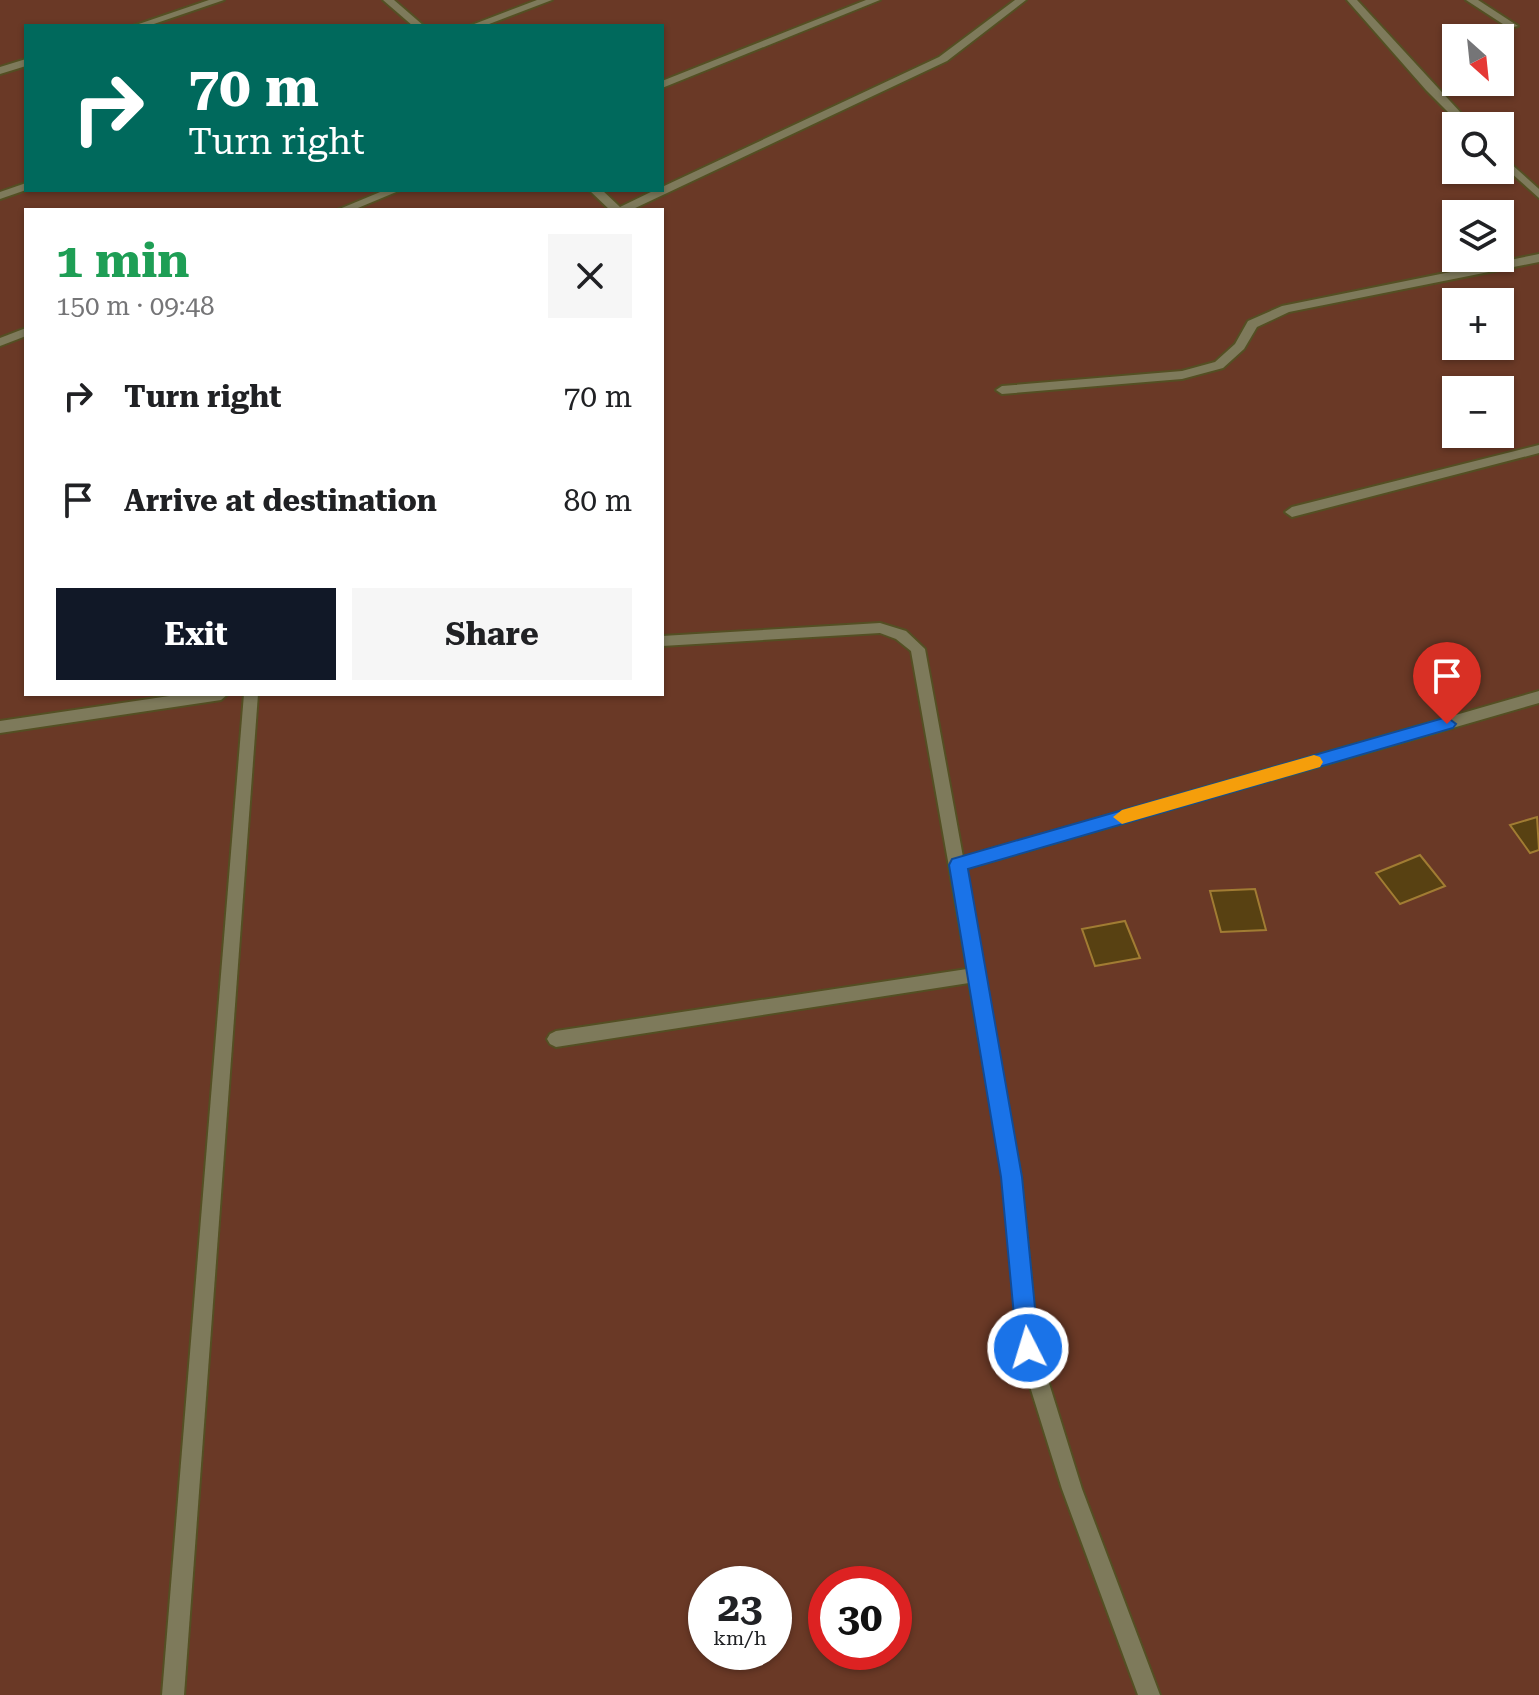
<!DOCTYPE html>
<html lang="en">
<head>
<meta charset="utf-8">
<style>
	:root { --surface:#fff; --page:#f6f6f6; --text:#202124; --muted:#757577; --accent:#111827 }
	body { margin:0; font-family:"Roboto Serif",serif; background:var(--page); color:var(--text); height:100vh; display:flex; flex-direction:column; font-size:30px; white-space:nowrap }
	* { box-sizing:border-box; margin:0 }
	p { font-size:26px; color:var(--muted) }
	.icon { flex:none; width:44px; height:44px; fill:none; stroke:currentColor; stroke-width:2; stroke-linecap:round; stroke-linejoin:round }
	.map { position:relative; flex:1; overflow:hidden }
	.side { position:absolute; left:24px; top:208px; width:640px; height:488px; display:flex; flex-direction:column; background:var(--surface); border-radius:0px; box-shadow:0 2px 6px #0004 }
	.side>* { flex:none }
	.hud { position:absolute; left:24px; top:24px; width:640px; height:168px; border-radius:0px; box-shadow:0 2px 6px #0004; background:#00695c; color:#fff; overflow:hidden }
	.needle { width:52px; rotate:153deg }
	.controls { position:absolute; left:1442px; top:24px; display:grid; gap:16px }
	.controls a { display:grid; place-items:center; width:72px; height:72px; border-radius:0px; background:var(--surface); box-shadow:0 2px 6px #0004; font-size:40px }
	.speed { position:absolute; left:688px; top:1566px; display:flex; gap:16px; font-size:40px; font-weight:700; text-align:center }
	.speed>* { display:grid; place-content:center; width:104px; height:104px; border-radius:50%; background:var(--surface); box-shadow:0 2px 6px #0004; line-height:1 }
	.speed small { font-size:20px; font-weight:400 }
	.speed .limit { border:12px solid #d22; background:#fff; color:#111 }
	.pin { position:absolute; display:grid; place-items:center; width:68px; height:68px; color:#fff; margin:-82px -34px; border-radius:50% 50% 50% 0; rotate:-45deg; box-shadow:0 0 8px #0007 }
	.pin .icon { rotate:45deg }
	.me { position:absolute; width:88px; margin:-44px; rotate:355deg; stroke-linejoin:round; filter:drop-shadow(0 0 6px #0008) }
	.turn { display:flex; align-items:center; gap:28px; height:168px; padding:0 32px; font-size:36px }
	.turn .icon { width:104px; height:104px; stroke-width:2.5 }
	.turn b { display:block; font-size:56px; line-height:68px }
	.round { display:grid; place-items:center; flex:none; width:84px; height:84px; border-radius:0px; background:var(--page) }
	.headline { display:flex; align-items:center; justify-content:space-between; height:136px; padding:0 32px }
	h1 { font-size:48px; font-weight:700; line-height:60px; color:#1e9e55 }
	.button { display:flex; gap:16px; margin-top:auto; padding:16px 32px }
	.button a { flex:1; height:92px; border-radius:0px; background:var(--accent); color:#fff; font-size:32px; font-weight:700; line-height:92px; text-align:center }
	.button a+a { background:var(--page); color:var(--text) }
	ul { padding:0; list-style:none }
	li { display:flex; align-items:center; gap:24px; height:104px; padding:0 32px }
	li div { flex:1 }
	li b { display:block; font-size:30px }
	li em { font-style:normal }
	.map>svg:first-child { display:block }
	.green { fill:#6a3926; fill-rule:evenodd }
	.building { fill:#584112; stroke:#a17c33; stroke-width:2 }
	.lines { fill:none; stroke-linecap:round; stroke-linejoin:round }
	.street-casing { stroke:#544f23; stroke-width:4 }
	.street { fill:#7e7a5b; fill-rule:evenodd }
	.route { fill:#1a73e8; stroke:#114b97; stroke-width:2 }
	.slow { fill:#f59e0b }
</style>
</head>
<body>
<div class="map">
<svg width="1539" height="1695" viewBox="0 0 1539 1695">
	<rect width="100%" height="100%" fill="#373105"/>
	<path class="green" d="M0,0h1539v1695h-1539zM26,26h636v164h-636zM1456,38h44v44h-44zM1456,126h44v44h-44zM26,210h636v484h-636zM1456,214h44v44h-44zM1456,302h44v44h-44zM1456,390h44v44h-44zM706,1584h68v68h-68zM826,1584h68v68h-68z"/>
	<g class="building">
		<path d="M1537,817l2,33 -9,3 -20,-28z"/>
		<path d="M1420,855l25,31 -45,18 -24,-31z"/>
		<path d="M1255,889l11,41 -45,2 -11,-41z"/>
		<path d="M1125,921l15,37 -45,8 -13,-37z"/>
	</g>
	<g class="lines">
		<defs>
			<g id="street">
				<path d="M209,0h15l-76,26h-15z"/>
				<path d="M383,0h11l30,26h-11z"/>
				<path d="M537,0h15l-68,26h-15z"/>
				<path d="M866,0h14l-218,88v-7z"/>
				<path d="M1015,0h11l-79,61 -316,149h-21l-21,-20h13l18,17 35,-17h7v-3l277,-130z"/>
				<path d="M1347,0h10l116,126h-11l-36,-36z"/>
				<path d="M1466,0h12l40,26 -9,2z"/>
				<path d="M26,59v7l-26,8v-7z"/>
				<path d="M1500,154l39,35v9l-39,-35z"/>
				<path d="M26,183v7l-26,9v-7z"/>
				<path d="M385,190h16l-48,20h-16z"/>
				<path d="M1539,254v8l-250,50 -32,15 -13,22 -21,19 -41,11 -180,15 -6,-4 6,-4 180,-15 33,-9 20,-18 13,-23 34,-15z"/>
				<path d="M26,328v8l-26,10v-8z"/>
				<path d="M1539,445v8l-247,64 -7,-5 7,-5z"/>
				<path d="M880,623l26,8 19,18 38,208 576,-166v12l-574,166 56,308 17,171 44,141 78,206h-22l-76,-206 -44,-141 -15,-171 -34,-194 -413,64 -6,-3 -3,-5 3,-5 6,-3 411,-62 -56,-318 -15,-12 -16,-6 -218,13v-10z"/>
				<path d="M183,694h45l-7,6 -221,33v-12z"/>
				<path d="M244,694h14l-74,1001h-22z"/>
			</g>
		</defs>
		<use href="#street" class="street-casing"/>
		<use href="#street" class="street"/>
	</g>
	<path class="route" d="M1447,717l9,7 -3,4 -485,141 54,308 17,171 -3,7 -8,4 -8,-4 -3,-7 -16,-171 -52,-312 3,-6z"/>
	<path class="slow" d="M1314,755l6,2 3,5 -3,5 -198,57 -9,-7 9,-7z"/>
</svg>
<div class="controls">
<a><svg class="needle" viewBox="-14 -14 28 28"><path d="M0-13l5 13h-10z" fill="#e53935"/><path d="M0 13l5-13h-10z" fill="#757577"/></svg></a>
<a><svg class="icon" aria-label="search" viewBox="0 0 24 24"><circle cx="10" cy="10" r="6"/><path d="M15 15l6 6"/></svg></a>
<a><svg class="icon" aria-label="layers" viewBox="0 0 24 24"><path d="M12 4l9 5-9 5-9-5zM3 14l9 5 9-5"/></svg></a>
<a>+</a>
<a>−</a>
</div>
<div class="speed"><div>23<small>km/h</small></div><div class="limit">30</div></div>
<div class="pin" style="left:1447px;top:724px;background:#d93025"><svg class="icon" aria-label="arrive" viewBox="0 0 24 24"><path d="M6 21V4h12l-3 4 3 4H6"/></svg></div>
<svg class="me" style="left:1028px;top:1348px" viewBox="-20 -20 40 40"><circle r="17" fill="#1a73e8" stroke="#fff" stroke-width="3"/><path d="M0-11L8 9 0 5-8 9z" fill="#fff"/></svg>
<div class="hud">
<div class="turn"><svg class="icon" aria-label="right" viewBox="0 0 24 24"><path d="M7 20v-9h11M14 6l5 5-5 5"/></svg><div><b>70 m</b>Turn right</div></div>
</div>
<section class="side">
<div class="headline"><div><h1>1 min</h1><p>150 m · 09:48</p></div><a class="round"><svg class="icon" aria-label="close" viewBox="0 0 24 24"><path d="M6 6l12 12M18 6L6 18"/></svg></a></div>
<ul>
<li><svg class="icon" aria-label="right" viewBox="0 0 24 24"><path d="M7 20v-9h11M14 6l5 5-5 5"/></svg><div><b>Turn right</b></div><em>70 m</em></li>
<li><svg class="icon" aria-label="arrive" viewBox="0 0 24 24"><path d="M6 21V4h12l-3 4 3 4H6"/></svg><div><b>Arrive at destination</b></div><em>80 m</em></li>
</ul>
<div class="button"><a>Exit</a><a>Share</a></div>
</section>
</div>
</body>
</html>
